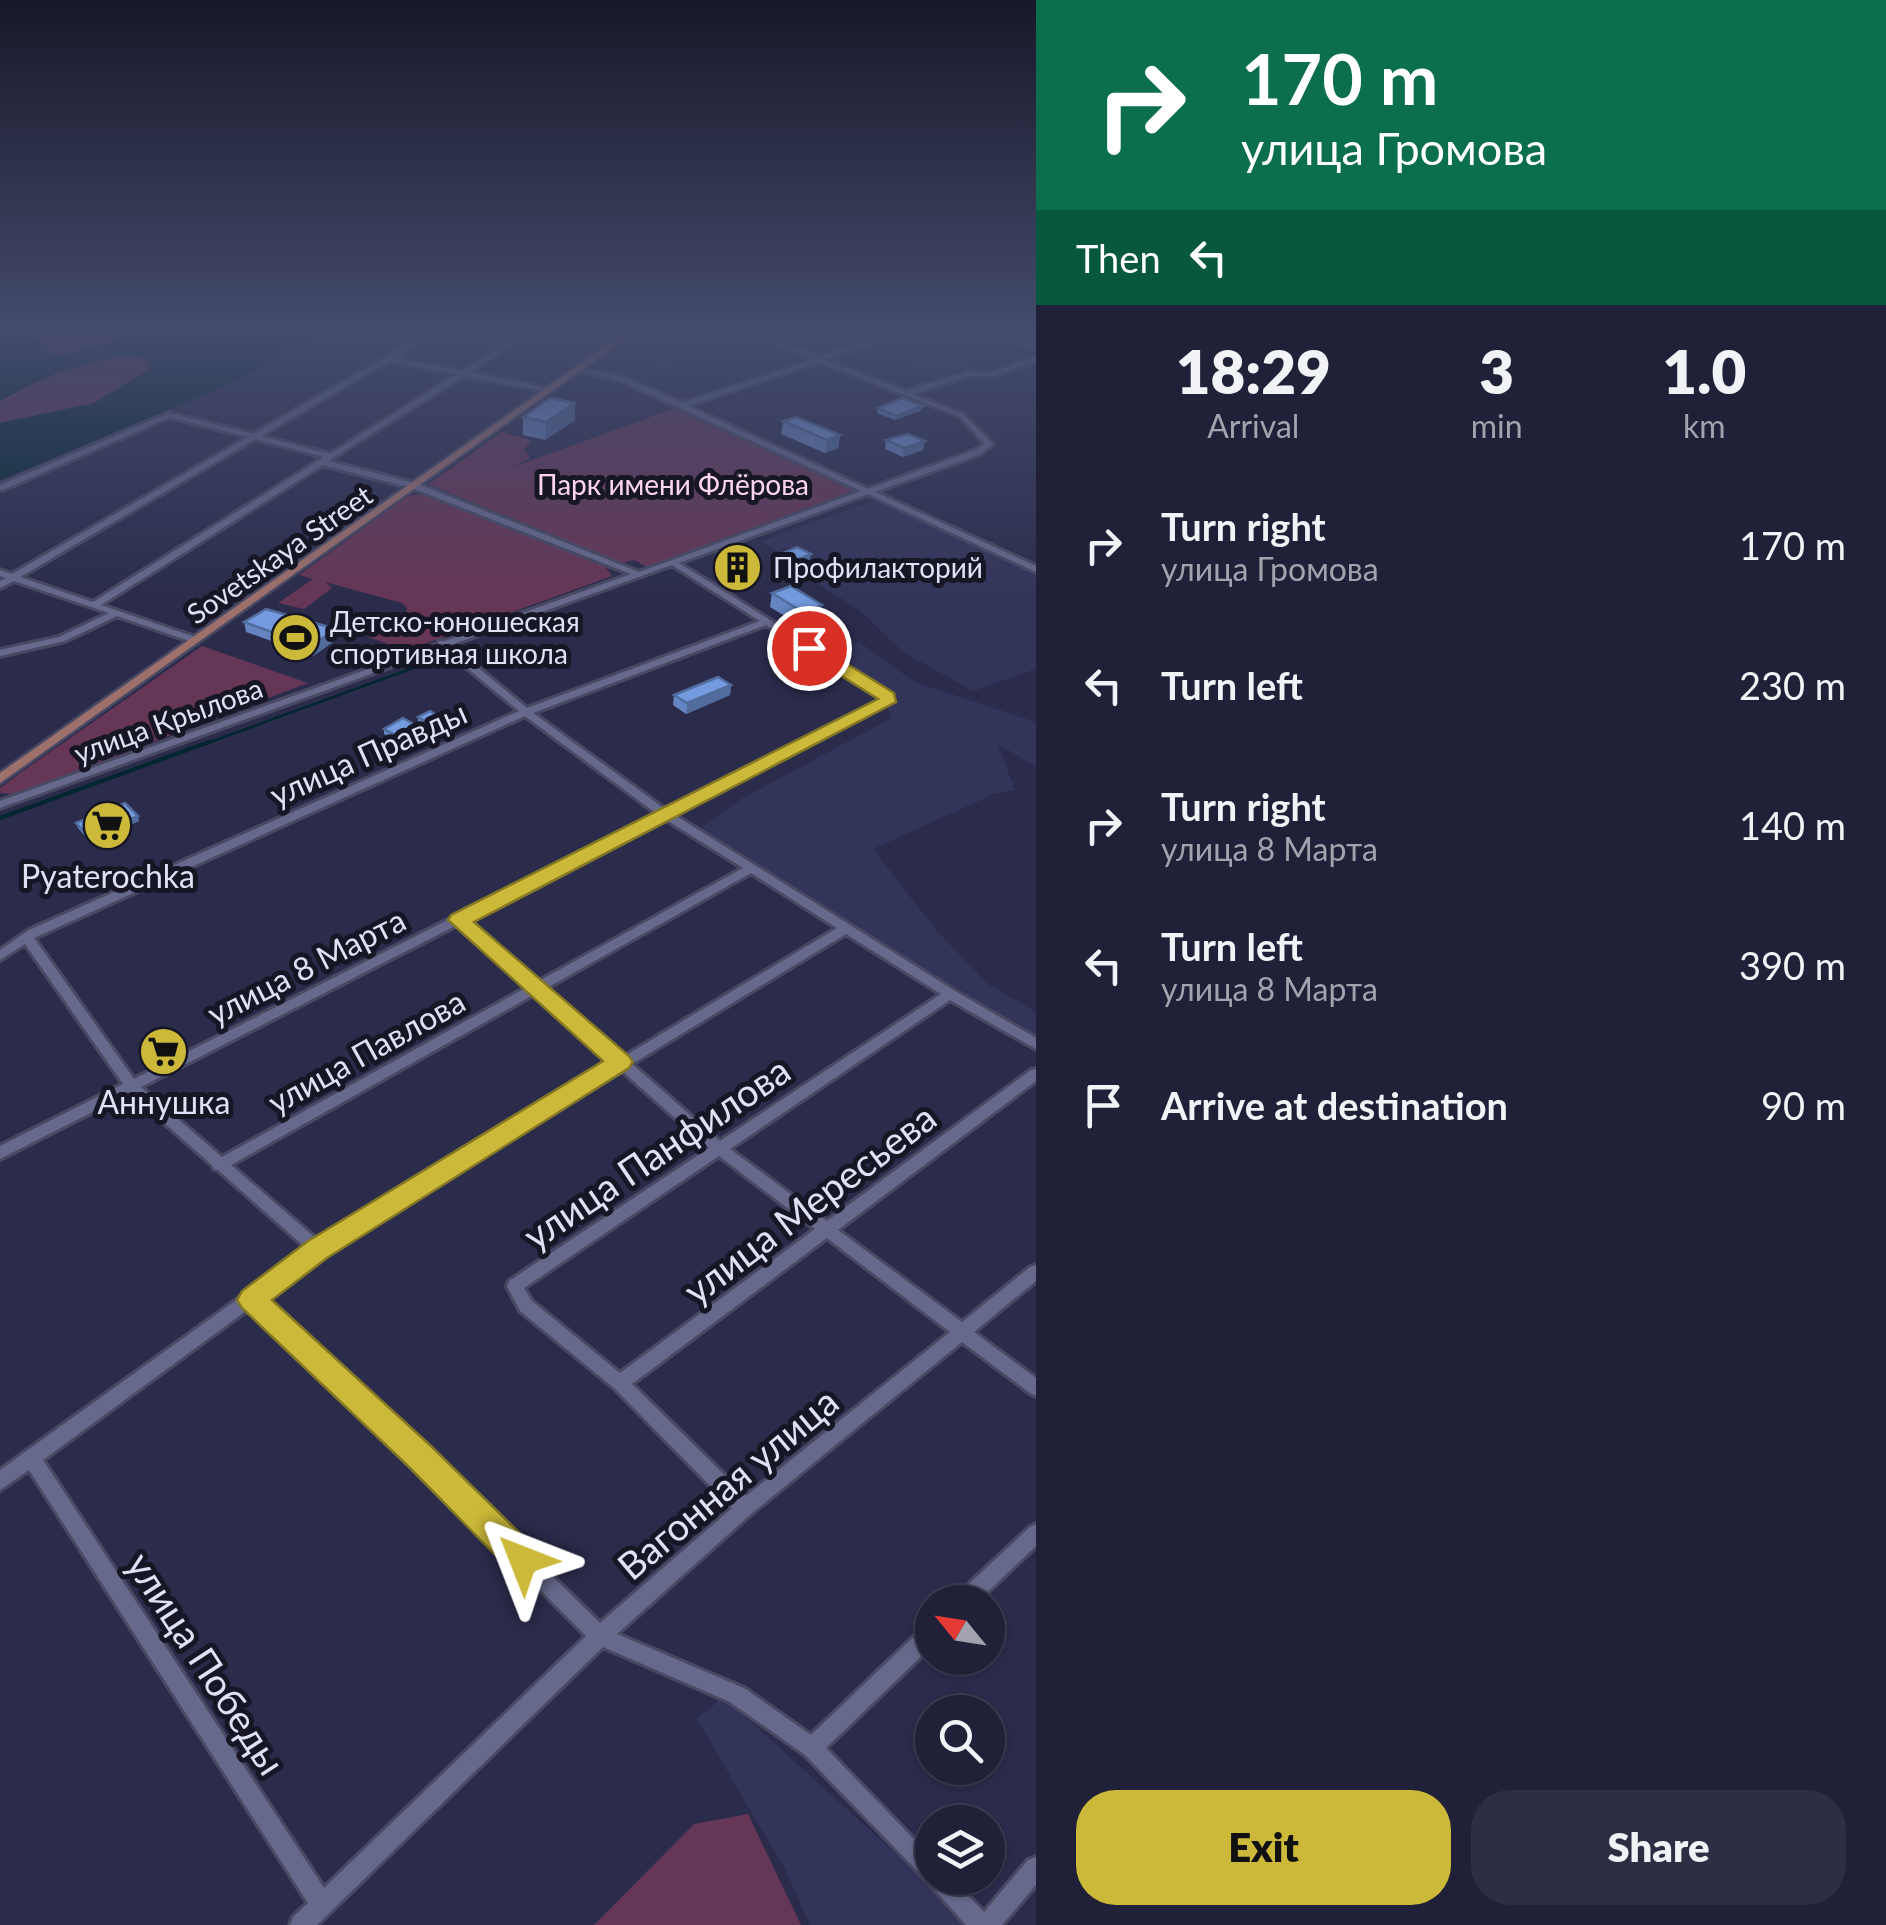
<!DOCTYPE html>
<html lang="en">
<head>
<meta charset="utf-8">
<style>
	:root { --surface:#202139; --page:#2d2e44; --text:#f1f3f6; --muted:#a2a3ae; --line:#3d3e53; --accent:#ccb939 }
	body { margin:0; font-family:Lato,sans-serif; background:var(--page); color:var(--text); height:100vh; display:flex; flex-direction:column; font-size:38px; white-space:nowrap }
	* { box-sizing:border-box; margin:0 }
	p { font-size:32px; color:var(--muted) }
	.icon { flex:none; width:55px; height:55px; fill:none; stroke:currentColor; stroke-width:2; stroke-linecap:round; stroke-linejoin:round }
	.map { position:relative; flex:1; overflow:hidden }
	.sheet { display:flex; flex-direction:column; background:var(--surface); width:850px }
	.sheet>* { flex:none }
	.guide { background:#0b6e4f; color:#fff; overflow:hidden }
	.needle { width:65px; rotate:300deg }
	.controls { position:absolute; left:915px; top:1585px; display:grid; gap:20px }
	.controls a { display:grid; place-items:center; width:90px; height:90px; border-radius:50%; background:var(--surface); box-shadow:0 2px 8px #0004,0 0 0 2px var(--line); font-size:50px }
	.pin { position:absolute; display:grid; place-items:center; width:85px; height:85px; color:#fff; margin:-42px; border:5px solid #fff; border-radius:50%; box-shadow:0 2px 10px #0007 }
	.me { position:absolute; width:110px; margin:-55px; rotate:315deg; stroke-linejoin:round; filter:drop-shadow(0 0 8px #0008) }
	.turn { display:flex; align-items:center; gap:35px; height:210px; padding:0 40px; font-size:45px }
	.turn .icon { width:130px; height:130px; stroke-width:2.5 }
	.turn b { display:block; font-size:70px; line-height:85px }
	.then { display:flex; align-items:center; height:95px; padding:0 40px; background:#0003; gap:20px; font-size:38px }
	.eta { display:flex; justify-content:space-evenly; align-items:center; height:170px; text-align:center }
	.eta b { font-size:60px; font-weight:800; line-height:70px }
	.button { display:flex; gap:20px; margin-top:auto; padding:20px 40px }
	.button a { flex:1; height:115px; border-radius:40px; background:var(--accent); color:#111; font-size:40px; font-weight:800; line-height:115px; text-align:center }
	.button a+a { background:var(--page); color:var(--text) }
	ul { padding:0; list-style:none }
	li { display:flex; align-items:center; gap:30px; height:140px; padding:0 40px }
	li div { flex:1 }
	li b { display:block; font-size:38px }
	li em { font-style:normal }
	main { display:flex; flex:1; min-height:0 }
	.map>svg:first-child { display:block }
	.built { fill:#33345a }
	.green { fill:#663656 }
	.water { fill:#012630 }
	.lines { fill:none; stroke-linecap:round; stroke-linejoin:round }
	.stream-far1 { stroke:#012630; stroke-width:2.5 }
	.stream { stroke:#012630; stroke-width:4 }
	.minor-casing { stroke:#494964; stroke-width:6 }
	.major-casing { stroke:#494964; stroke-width:5 }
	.minor { fill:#66698c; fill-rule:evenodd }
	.major { fill:#9e706c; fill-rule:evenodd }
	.wall { fill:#6485c1 }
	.shaded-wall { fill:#516c9d }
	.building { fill:#749be0; stroke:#516c9d; stroke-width:2.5 }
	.route { fill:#ccb939; stroke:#857825; stroke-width:2.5 }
	.labels { text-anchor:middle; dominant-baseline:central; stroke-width:10; stroke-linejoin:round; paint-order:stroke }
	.far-park-label { font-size:28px; fill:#fed5ee; stroke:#161625 }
	.far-street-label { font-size:28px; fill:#dfe1f5; stroke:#161625 }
	.far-poi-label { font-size:28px; fill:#dfe1f5; stroke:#161625; text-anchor:start }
	.street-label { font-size:32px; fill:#dfe1f5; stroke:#161625 }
	.poi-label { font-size:32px; fill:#dfe1f5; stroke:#161625 }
	.near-street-label { font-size:38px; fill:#dfe1f5; stroke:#161625 }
</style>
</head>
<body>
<main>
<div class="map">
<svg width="1036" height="1925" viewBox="0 0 1036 1925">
	<rect width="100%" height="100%" fill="#2b2c4c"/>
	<g class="built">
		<path d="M678,331l27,1 -27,9 25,16 -40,12 -23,-9 27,-21 8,1 -7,-5z"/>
		<path d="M902,339l31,11 33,-11 15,4 -27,11 22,8 -45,16 -21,-7 -11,4 -9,-3 43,-16 -38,-14z"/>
		<path d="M882,498l154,72v99l-63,22 -70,-39 -45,-43 -44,-27 -17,-17 14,-7 -21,-11 -12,4 -17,-10z"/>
		<path d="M859,642l56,40 121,40v45l-38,-23 17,46 -21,4 -121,55 63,81 52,54 48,28v26l-140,-82 -196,-128 43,-30 149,-80 -8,-18 7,-4 -60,-47z"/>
		<path d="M723,1697l252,228h-165l-24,-54 -89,-152z"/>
	</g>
	<g class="green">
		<path d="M11,331h119l-6,8 -69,18 -15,-17z"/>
		<path d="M127,354l18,4 6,11 -57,34 -94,20v-22l42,-23z"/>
		<path d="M681,406l184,83 -218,78 -13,-7 -12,3 -194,-79 74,-52 29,8 -7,10 6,8 -17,9z"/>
		<path d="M422,494l182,71 8,11 -193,70 -31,-2 -20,-7 37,-21 2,-8 -5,-5 -77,-21 7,6 -28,21 -26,-6 35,-24 -14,-4 109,-79z"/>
		<path d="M202,646l106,37 -293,111 -15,-1v-5l20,-15z"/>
		<path d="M748,1814l53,111h-207l100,-101z"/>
	</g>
	<path class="water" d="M0,331l40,9 15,16 69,-17 6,-8h185l-78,50 -237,99v-57l94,-20 57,-35 -6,-10c-51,-9 -101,21 -145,43z"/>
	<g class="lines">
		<path class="stream-far1" d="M202,745l244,-89"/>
		<path class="stream" d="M0,818l209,-76"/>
		<defs>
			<g id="minor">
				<path d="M431,331h8l-45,27 68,13 64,-40h7l-64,41 84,18 -3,2 -86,-16 -136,85 90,23 221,88 222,-81 -242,-111 -42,-10v-2l46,9 59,26 131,-43 -70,-29h9l68,26 79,-26h9l-83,29 81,31 62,-19 21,1 47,-16v4l-44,15h-24l-56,18 51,20 30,30 -12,10 -106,38 161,74v6l-168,-78 -189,69 214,134 -3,6 -217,111 282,177 81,47v11l-86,-49 -220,149 97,72 204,-151 5,-1v12l-198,149 124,92 68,-55 6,-2v16l-62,51 62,46v18l-6,-3 -68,-51 -211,172 -134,120 127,54 67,47 114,-109 7,-2v22l-106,102 106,110v20h19l33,34 44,-52 8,-3v28l-34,40h-36l-38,-43 -123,-127 -75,-53 -127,-55 -286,278h-27l3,-8 15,-14 -279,-433 -29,20v-20l307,-221 -89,-79 -4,-1 -2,-4 -82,-72 -130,66v-13l123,-62 -98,-140 -25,16v-10l29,-20 490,-219 -76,-63 -443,160v-7l438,-157 1,-3h6l186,-67 -219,-86 -89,-23 -222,140 97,33v4h-6l-75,-26 -52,25 -65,15v-6l59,-13 50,-24 -95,-32 -14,7v-7l6,-3 -6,-2v-6l12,4 236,-137 -78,-20 -167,73h-3v-5l169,-72 84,21zM389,361l68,13 -127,80 -69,-18zM819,362l140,54 26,28 -10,6 -107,39 -180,-83zM255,439l69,18 -231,145 -73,-25zM672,565l88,56 -233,87 -76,-63zM766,625l116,74 -217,110 -132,-96zM525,716l132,98 -523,265 -100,-141zM665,819l78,49 -206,114 -71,-61zM751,873l86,55 -214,129 -78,-68zM457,925l70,62 -305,170 -81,-70zM846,934l95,60 -221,147 -88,-77zM535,994l78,69 -294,178 -88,-76zM622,1071l87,77 -200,133 -2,5 13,25 94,77 118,120 -132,115 -173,-171 -165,-153 61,-45zM719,1156l96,73 -195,144 -88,-72 -8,-13zM827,1238l123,94 -204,164 -114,-112zM250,1308l165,156 171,172 -262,252 -281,-428z"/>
				<path d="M1036,335v4l-10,3 10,3v4l-20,-7z"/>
				<path d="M1036,1524v22l-59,56h-22l2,-7 73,-68z"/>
			</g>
			<path id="major" d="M627,331h9l-636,452v-10z"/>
		</defs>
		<use href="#minor" class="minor-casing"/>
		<use href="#major" class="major-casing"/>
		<use href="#minor" class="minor"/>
		<use href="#major" class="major"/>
	</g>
	<g class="wall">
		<path d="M878,408l44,2 -27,10 -18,-7z"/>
		<path d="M523,417l52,3 -30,20 -22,-5z"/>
		<path d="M783,421l57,14 -2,13 -13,5 -44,-19z"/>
		<path d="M886,440l39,1 -2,9 -20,7 -18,-8z"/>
		<path d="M742,548l9,20 -13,5 -10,-5 1,-15z"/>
		<path d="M785,552l25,7 -12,4 -14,-7z"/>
		<path d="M772,593l50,12 -3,15 -18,6 -31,-19z"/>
		<path d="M244,622l92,7 1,10 -24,17 -67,-24z"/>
		<path d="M731,685l-1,10 -44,19 -13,-9 1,-10z"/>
		<path d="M418,717l22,5 -12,6 -10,-6z"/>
		<path d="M417,726v5l-19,11 -14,-8v-5z"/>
		<path d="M139,821l-49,21 -12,-14 -2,-5z"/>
		<path d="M146,1041l33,9 -23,12 -7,-10z"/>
	</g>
	<g class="shaded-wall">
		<path d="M575,403v17l-30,20 1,-18z"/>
		<path d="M923,406l-1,4 -27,10 1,-4z"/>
		<path d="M840,435l-2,13 -13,5 2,-13z"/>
		<path d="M925,441l-2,9 -20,7 1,-9z"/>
		<path d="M753,554l-2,14 -13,5 2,-14z"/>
		<path d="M811,554l-1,5 -12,4 1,-4z"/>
		<path d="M822,605l-3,15 -18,6 2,-14z"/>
		<path d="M336,629l1,10 -24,17 -2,-10z"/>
		<path d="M731,685l-1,10 -44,19 1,-11z"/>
		<path d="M440,717v5l-12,6v-5z"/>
		<path d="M417,726v5l-19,11 -1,-6z"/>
		<path d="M138,816l1,5 -49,21 -2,-6z"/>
		<path d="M176,1039l3,11 -23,12 -3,-11z"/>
	</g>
	<g class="building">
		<path d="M550,398l25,5 -29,19 -23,-5z"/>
		<path d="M902,398l21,8 -27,10 -18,-8z"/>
		<path d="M796,417l44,18 -13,5 -44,-19z"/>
		<path d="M907,434l18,7 -21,7 -18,-8z"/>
		<path d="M797,547l14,7 -12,5 -14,-7z"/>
		<path d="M742,548l11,6 -13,5 -11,-6z"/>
		<path d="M791,586l31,19 -19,7 -31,-19z"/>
		<path d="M266,609l70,20 -25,17 -67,-24z"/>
		<path d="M718,677l13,8 -44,18 -13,-8z"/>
		<path d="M430,711l10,6 -12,6 -10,-6z"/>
		<path d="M403,718l14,8 -20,10 -13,-7z"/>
		<path d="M125,803l13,13 -50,20 -12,-13z"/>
		<path d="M168,1030l8,9 -23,12 -7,-10z"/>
	</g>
	<linearGradient id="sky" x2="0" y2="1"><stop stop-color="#18182a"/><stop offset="0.55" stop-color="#444b6c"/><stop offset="1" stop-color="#444b6c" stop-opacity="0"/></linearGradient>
	<rect width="1036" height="601" fill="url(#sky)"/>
	<path class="route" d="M803,644h12l79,49 2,9 -422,220 155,134 4,6 -4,6 -302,190 -55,42 160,147 103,101 5,12 -5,11 -12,5 -12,-5 -101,-103 -168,-160 -5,-8 5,-9 66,-50 295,-180 -155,-141 3,-5 427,-216 -75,-47z"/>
	<defs>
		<symbol id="building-disc" viewBox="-11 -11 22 22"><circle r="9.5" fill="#ccb939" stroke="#161625"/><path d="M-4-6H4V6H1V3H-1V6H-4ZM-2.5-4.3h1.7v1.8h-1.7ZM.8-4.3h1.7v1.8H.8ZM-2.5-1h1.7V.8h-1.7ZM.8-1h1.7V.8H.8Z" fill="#111"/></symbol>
		<symbol id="stadium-disc" viewBox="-11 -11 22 22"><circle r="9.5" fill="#ccb939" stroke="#161625"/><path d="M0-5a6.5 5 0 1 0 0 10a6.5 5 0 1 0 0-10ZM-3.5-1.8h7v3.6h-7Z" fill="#111"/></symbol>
		<symbol id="supermarket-disc" viewBox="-11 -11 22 22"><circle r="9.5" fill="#ccb939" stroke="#161625"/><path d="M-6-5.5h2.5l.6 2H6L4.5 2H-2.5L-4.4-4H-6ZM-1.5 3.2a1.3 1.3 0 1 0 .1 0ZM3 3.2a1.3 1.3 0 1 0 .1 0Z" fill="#111"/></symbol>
	</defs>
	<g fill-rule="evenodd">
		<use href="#building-disc" x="710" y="540" width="55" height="55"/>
		<use href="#stadium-disc" x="268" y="610" width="55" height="55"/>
		<use href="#supermarket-disc" x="80" y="798" width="55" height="55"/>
		<use href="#supermarket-disc" x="136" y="1024" width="55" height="55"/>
	</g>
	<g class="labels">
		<g class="far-park-label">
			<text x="673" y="484">Парк имени Флёрова</text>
		</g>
		<g class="far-street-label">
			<text transform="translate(279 554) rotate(-35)">Sovetskaya Street</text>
			<text transform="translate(168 720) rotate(-20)">улица Крылова</text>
		</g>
		<g class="far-poi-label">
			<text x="773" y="567">Профилакторий</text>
			<text x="330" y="621">Детско-юношеская<tspan x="330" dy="32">спортивная школа</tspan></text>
		</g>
		<g class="street-label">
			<text transform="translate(368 753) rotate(-24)">улица Правды</text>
			<text transform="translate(306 966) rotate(-27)">улица 8 Марта</text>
			<text transform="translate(366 1051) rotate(-29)">улица Павлова</text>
		</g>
		<g class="poi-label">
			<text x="108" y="875">Pyaterochka</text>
			<text x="164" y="1101">Аннушка</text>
		</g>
		<g class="near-street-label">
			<text transform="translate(656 1152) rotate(-34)">улица Панфилова</text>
			<text transform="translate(809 1203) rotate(-37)">улица Мересьева</text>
			<text transform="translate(727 1483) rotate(-40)">Вагонная улица</text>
			<text transform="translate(207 1663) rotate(57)">улица Победы</text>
		</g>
	</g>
</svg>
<div class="controls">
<a><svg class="needle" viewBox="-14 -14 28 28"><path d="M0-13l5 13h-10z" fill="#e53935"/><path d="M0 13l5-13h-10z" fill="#a2a3ae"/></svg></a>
<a><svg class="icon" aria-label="search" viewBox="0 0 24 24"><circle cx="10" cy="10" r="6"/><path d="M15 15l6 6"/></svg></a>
<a><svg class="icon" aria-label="layers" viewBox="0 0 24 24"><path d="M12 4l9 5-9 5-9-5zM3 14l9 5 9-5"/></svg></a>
</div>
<div class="pin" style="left:809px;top:648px;background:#d93025"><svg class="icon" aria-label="arrive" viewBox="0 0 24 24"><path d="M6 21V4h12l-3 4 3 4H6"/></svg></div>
<svg class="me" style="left:523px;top:1560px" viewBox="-20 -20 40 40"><path d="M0-17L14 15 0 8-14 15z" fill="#ccb939" stroke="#fff" stroke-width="4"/></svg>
</div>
<section class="sheet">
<div class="guide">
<div class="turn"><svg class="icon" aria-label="right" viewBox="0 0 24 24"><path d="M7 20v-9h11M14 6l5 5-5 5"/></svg><div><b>170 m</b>улица Громова</div></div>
<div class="then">Then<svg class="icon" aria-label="left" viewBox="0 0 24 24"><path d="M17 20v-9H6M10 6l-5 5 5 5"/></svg></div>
</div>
<div class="eta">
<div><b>18:29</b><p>Arrival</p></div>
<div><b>3</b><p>min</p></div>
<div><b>1.0</b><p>km</p></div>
</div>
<ul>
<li><svg class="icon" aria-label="right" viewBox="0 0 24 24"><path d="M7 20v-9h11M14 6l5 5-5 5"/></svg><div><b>Turn right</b><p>улица Громова</p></div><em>170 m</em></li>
<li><svg class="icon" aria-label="left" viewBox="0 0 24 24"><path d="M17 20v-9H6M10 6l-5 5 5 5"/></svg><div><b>Turn left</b></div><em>230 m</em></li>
<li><svg class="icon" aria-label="right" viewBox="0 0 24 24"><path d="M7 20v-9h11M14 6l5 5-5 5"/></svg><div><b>Turn right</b><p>улица 8 Марта</p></div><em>140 m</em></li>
<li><svg class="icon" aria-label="left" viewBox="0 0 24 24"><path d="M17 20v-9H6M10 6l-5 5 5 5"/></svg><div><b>Turn left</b><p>улица 8 Марта</p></div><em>390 m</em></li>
<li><svg class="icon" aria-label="arrive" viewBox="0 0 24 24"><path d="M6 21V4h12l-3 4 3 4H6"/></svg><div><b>Arrive at destination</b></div><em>90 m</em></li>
</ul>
<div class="button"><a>Exit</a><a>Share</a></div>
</section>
</main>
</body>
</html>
